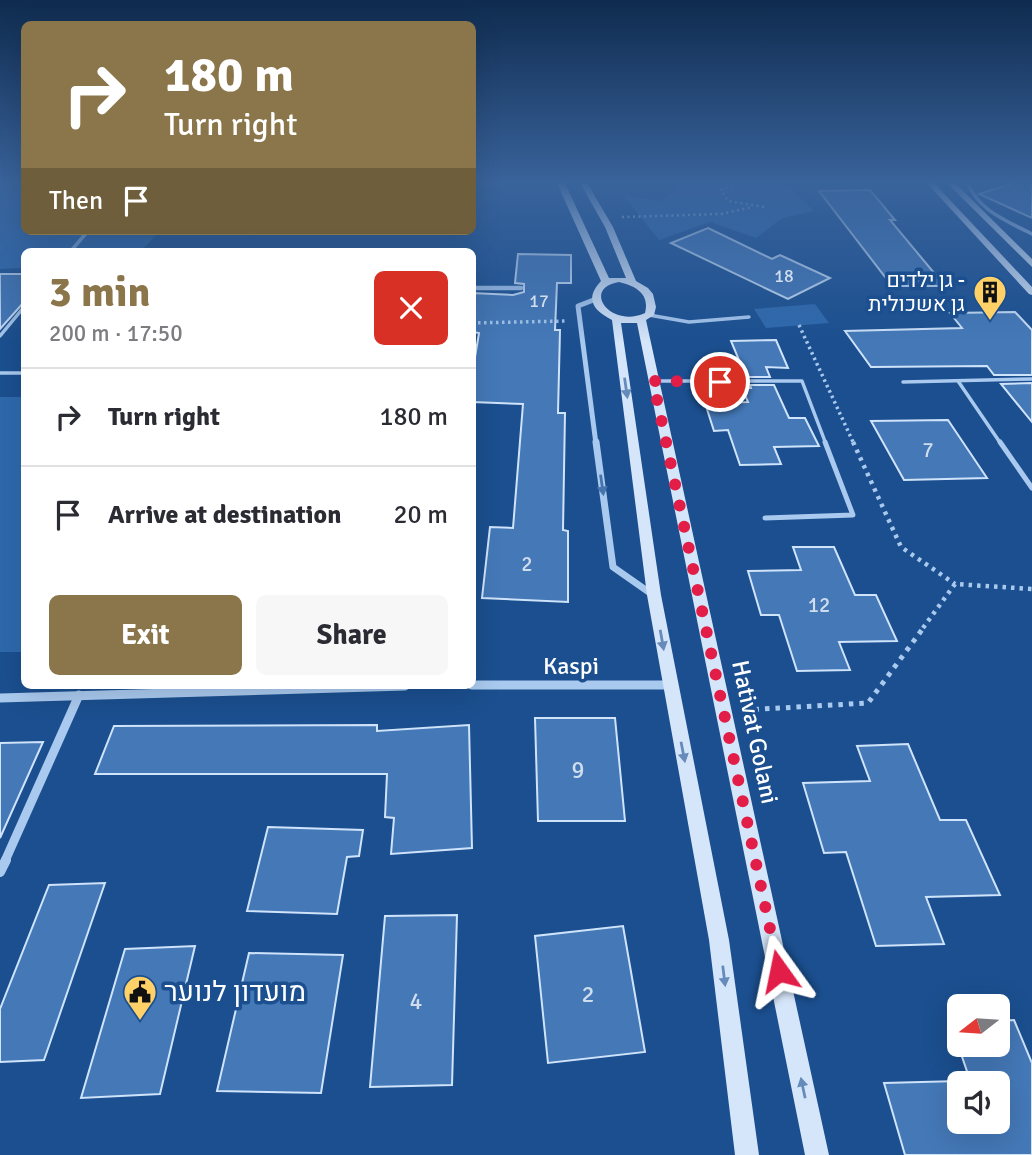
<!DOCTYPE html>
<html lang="en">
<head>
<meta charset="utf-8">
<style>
	:root { --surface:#fff; --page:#f7f7f7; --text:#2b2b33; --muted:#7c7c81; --line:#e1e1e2; --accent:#8a764a }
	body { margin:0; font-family:Signika,Heebo,sans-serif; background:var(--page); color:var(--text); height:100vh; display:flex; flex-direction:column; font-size:26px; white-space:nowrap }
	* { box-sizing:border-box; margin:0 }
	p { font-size:23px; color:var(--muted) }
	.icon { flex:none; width:38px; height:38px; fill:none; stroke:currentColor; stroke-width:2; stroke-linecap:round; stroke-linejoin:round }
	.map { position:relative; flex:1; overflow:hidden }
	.sheet { position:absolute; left:21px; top:248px; width:455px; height:441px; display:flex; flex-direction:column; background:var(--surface); border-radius:10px; box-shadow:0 7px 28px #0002 }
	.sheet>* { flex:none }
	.top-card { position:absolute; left:21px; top:21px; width:455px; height:214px; border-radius:10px; box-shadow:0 7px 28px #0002; background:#8a764a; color:#fff; overflow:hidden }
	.needle { width:46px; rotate:253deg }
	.tools { position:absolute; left:947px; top:994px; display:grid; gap:14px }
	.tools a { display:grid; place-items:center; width:63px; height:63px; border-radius:10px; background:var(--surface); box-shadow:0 7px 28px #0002; font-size:35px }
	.pin { position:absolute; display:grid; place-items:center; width:60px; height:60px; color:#fff; margin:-30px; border:4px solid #fff; border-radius:50%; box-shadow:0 2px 7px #0007 }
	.me { position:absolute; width:77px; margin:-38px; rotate:348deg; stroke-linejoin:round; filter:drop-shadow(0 0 5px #0008) }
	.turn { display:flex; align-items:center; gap:24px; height:147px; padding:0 28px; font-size:32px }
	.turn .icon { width:91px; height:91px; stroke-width:2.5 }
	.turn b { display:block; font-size:49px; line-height:60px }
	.then { display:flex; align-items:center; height:66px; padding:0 28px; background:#0003; gap:14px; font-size:26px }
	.round { display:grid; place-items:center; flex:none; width:74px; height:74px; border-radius:10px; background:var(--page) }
	.head { display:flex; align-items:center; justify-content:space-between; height:119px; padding:0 28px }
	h1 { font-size:42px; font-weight:800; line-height:52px; color:var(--accent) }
	.primary-button { display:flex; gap:14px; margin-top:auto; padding:14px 28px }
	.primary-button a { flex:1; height:80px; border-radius:10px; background:var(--accent); color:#fff; font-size:28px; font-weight:800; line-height:80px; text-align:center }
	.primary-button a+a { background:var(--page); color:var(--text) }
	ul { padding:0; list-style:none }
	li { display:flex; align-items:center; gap:21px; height:98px; padding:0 28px; border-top:2px solid var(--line) }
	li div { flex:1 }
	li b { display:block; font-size:26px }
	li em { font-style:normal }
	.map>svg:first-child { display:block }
	.green { fill:#2e69ad }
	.building { fill:#4478b7; stroke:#cfe3fa; stroke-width:2 }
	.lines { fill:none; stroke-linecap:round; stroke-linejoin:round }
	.path-far3 { stroke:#a9c9ee; stroke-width:2.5; stroke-dasharray:2 3.5; stroke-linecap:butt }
	.path-far2 { stroke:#a9c9ee; stroke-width:3.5; stroke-dasharray:2.5 3.5; stroke-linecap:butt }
	.path-far1 { stroke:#a9c9ee; stroke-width:4.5; stroke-dasharray:3.5 5; stroke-linecap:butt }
	.path { stroke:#a9c9ee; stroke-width:5; stroke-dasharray:4.5 6; stroke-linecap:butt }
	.lane-far1 { stroke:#a9c9ee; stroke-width:3.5 }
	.lane { stroke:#a9c9ee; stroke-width:5 }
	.street-far4 { stroke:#a9c9ee; stroke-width:4.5 }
	.street-far3 { stroke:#a9c9ee; stroke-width:5 }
	.street-far2 { stroke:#a9c9ee; stroke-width:7 }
	.street-far1 { stroke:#a9c9ee; stroke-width:9 }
	.street { stroke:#a9c9ee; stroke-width:10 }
	.secondary { fill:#d6e6fa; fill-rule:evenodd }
	.oneway { fill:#668bba }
	.oneway2 { fill:#4674ac }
	.route { stroke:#e11d48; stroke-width:12; stroke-dasharray:0 21.6 }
	.labels { text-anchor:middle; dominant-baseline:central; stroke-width:7; stroke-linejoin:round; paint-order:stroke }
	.far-number-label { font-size:18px; fill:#d0dded }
	.far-poi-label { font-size:21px; fill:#fff; stroke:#1b4f8f; text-anchor:end }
	.number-label { font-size:21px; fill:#d0dded }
	.street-label { font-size:24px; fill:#fff; stroke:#1b4f8f }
	.near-number-label { font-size:24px; fill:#d0dded }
	.near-poi-label { font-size:28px; fill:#fff; stroke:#1b4f8f; text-anchor:start }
</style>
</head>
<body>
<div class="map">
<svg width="1032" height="1155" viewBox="0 0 1032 1155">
	<rect width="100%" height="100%" fill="#1b4f8f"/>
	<g class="green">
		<path d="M16,181h8v50h136l-20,21h-116v16l-24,1v-84z"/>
		<path d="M689,181h93l32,30 -32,7 -26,20 -46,-16 -51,18 -36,-45 37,6z"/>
		<path d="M815,304l14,19 -63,5 -12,-19z"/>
		<rect x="0" y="397" width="24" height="255"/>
	</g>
	<g class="building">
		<path d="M1020,181h12v37l-53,-24z"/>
		<path d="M870,190l25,30h-5l55,66h-53l-73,-95z"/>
		<path d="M708,228l64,31 8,-4 50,23 -42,21 -117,-56z"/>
		<path d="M518,254l53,1v28h-14l-2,47h5l-2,83h7l-2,117 5,1v71l-86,-4 8,-71 23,1 10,-124 -51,-2v-27l7,-42 -7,-1v-39l41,2 11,-3v-8l-9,-1z"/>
		<path d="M0,274h24v28l-24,27z"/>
		<path d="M1015,312l17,18v45h-38l-7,-9 -116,1 -26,-36 117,-3 -12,-15z"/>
		<path d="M776,340l12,28 -22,-1 4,10h-24l-15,-36z"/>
		<path d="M1032,383v39l-31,-38z"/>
		<path d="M750,385h24l15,33h16l14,28 -45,1 7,17 -41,1 -12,-35 -14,1 -9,-28 43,-1 -6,-14h9z"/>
		<path d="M948,420l39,58 -83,2 -33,-59z"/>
		<path d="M793,547h41l21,48h21l21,46 -58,1 11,28 -53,1 -18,-56h-18l-13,-44 53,-1z"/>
		<path d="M535,718h80l10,103h-87z"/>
		<path d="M377,725v6l92,-6 3,123 -81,6 3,-36 -9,-1 2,-43h-292l19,-48z"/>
		<path d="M43,742l-43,96v-95z"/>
		<path d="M908,744l32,76h26l34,75 -74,2 18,47 -68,2 -30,-94 -22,1 -21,-70 67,-2 -13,-35z"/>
		<path d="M268,827l95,3 -4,26 -12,1 -10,57 -90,-3z"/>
		<path d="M105,883l-61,177 -44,2v-53l49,-124z"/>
		<path d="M457,915l-5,170 -82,2 15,-171z"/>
		<path d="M623,926l22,126 -97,11 -13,-127z"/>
		<path d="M195,946l-35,148 -79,4 44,-149z"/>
		<path d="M249,953l94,2 -22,138 -104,-2z"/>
		<path d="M1014,1020l18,43v92h-127l-21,-72 75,-2v41h39v-39h-27l-13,-38h40v-24z"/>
	</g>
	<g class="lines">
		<g class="path-far3">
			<path d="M764,207l-36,-6 -7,-11 18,-8 63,-1"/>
			<path d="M622,217l99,-3 31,-7"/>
		</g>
		<g class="path-far2">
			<path d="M472,323l94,-2"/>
			<path d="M799,325l55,119"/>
		</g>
		<g class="path-far1">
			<path d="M853,442l48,105 54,37"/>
			<path d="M923,628l32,-44 77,5"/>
		</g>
		<path class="path" d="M744,710l124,-7 56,-76"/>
		<g class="lane-far1">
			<path d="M967,181c10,29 40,40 65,53"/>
			<path d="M70,252l18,-21"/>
			<path d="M649,315l40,7 60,-5"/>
			<path d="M0,336l24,-29"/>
			<path d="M0,373h24"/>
			<path d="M653,381h149l24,63"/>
			<path d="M958,381l43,63"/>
			<path d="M903,382l129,-3"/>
		</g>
		<g class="lane">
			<path d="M1000,442l32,46"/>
			<path d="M765,518l88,-3 -28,-73"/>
		</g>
		<path class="street-far4" d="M472,288h49"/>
		<path class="street-far3" d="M596,299l-18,7 18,138"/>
		<path class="street-far2" d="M596,442l17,125 40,28"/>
		<g class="street-far1">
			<path d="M472,685h198"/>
			<path d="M0,698l405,-12"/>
			<path d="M5,861l74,-166"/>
		</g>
		<path class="street" d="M0,872l6,-12"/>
		<g class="secondary">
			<path d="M556,181h8l45,97h17l-21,-51 -26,-46h7l27,46 23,54 12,7 5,6 3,13 -2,8 -8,5 183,835h-24l-168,-832h-16l40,272 68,345 30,215h-24l-26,-215 -62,-345 -35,-275c-20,-10 -27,-22 -11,-39zM619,282c17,4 31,12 26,31 -35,16 -64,-25 -26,-31z"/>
			<path d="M925,181h7l100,106v8l-3,-1z"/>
			<path d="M945,181h8l79,78v8z"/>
		</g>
	</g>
	<defs><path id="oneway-solid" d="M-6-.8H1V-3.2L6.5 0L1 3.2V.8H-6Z" transform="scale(1.75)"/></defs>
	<g class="oneway">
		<use href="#oneway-solid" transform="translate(626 388) rotate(82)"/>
		<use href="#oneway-solid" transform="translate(662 640) rotate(80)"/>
		<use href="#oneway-solid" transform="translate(683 752) rotate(79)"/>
		<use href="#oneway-solid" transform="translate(724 976) rotate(83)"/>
		<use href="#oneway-solid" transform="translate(803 1088) rotate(-102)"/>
	</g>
	<use class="oneway2" href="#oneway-solid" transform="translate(602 485) rotate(82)"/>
	<linearGradient id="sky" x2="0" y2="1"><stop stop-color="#0f2b4f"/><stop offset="0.53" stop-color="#39639b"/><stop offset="1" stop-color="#39639b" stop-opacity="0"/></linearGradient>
	<rect width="1032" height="343" fill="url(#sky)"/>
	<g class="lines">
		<path class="route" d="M720,382l-67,-1 126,590"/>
	</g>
	<defs>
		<symbol id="building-pin" viewBox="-11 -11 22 30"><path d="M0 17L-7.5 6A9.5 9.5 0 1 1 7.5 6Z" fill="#ffd166" stroke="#1b4f8f"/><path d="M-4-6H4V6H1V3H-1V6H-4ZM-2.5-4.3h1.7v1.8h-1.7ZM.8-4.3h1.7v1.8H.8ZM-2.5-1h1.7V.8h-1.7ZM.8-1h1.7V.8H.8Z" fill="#111"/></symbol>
		<symbol id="civic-pin" viewBox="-11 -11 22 30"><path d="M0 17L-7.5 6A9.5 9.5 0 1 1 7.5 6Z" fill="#ffd166" stroke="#1b4f8f"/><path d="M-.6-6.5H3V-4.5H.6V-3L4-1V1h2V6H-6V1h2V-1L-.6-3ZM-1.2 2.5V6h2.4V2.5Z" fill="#111"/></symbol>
	</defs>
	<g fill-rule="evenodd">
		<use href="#building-pin" x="971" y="273" width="38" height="52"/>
		<use href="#civic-pin" x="121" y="973" width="38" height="52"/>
	</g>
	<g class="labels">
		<g class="far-number-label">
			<text x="784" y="276">18</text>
			<text x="539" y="301">17</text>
		</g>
		<g class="far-poi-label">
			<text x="965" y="280">גן ילדים -<tspan x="965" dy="24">גן אשכולית</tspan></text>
		</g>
		<g class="number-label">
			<text x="928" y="450">7</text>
			<text x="527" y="564">2</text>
			<text x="819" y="605">12</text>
		</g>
		<g class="street-label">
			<text x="571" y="666">Kaspi</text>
			<text transform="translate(755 732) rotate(78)">Hativat Golani</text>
		</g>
		<g class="near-number-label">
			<text x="578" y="770">9</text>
			<text x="588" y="994">2</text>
			<text x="416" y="1001">4</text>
		</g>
		<g class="near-poi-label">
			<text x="164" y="992">מועדון לנוער</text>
		</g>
	</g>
</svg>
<div class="tools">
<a><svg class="needle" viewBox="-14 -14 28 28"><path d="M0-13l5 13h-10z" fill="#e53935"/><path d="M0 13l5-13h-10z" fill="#7c7c81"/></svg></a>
<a><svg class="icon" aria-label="sound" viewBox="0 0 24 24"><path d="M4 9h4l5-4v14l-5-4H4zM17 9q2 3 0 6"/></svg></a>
</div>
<div class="pin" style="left:720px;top:382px;background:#d93025"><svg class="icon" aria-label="arrive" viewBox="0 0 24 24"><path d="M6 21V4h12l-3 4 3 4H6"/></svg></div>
<svg class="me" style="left:779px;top:971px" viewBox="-20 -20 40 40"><path d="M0-17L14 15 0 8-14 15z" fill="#e11d48" stroke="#fff" stroke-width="4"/></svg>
<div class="top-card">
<div class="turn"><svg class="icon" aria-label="right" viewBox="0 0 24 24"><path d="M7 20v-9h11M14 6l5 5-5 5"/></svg><div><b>180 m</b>Turn right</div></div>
<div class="then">Then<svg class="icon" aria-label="arrive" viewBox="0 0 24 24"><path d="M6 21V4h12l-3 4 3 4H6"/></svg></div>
</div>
<section class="sheet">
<div class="head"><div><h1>3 min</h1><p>200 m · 17:50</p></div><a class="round" style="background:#d93025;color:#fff"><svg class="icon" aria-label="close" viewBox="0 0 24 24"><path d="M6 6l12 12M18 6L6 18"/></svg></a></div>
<ul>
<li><svg class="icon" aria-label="right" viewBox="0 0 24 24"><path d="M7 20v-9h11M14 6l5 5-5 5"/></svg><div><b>Turn right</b></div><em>180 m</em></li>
<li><svg class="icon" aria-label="arrive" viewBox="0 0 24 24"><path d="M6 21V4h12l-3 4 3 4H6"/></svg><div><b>Arrive at destination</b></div><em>20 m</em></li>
</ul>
<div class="primary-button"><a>Exit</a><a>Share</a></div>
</section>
</div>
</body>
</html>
